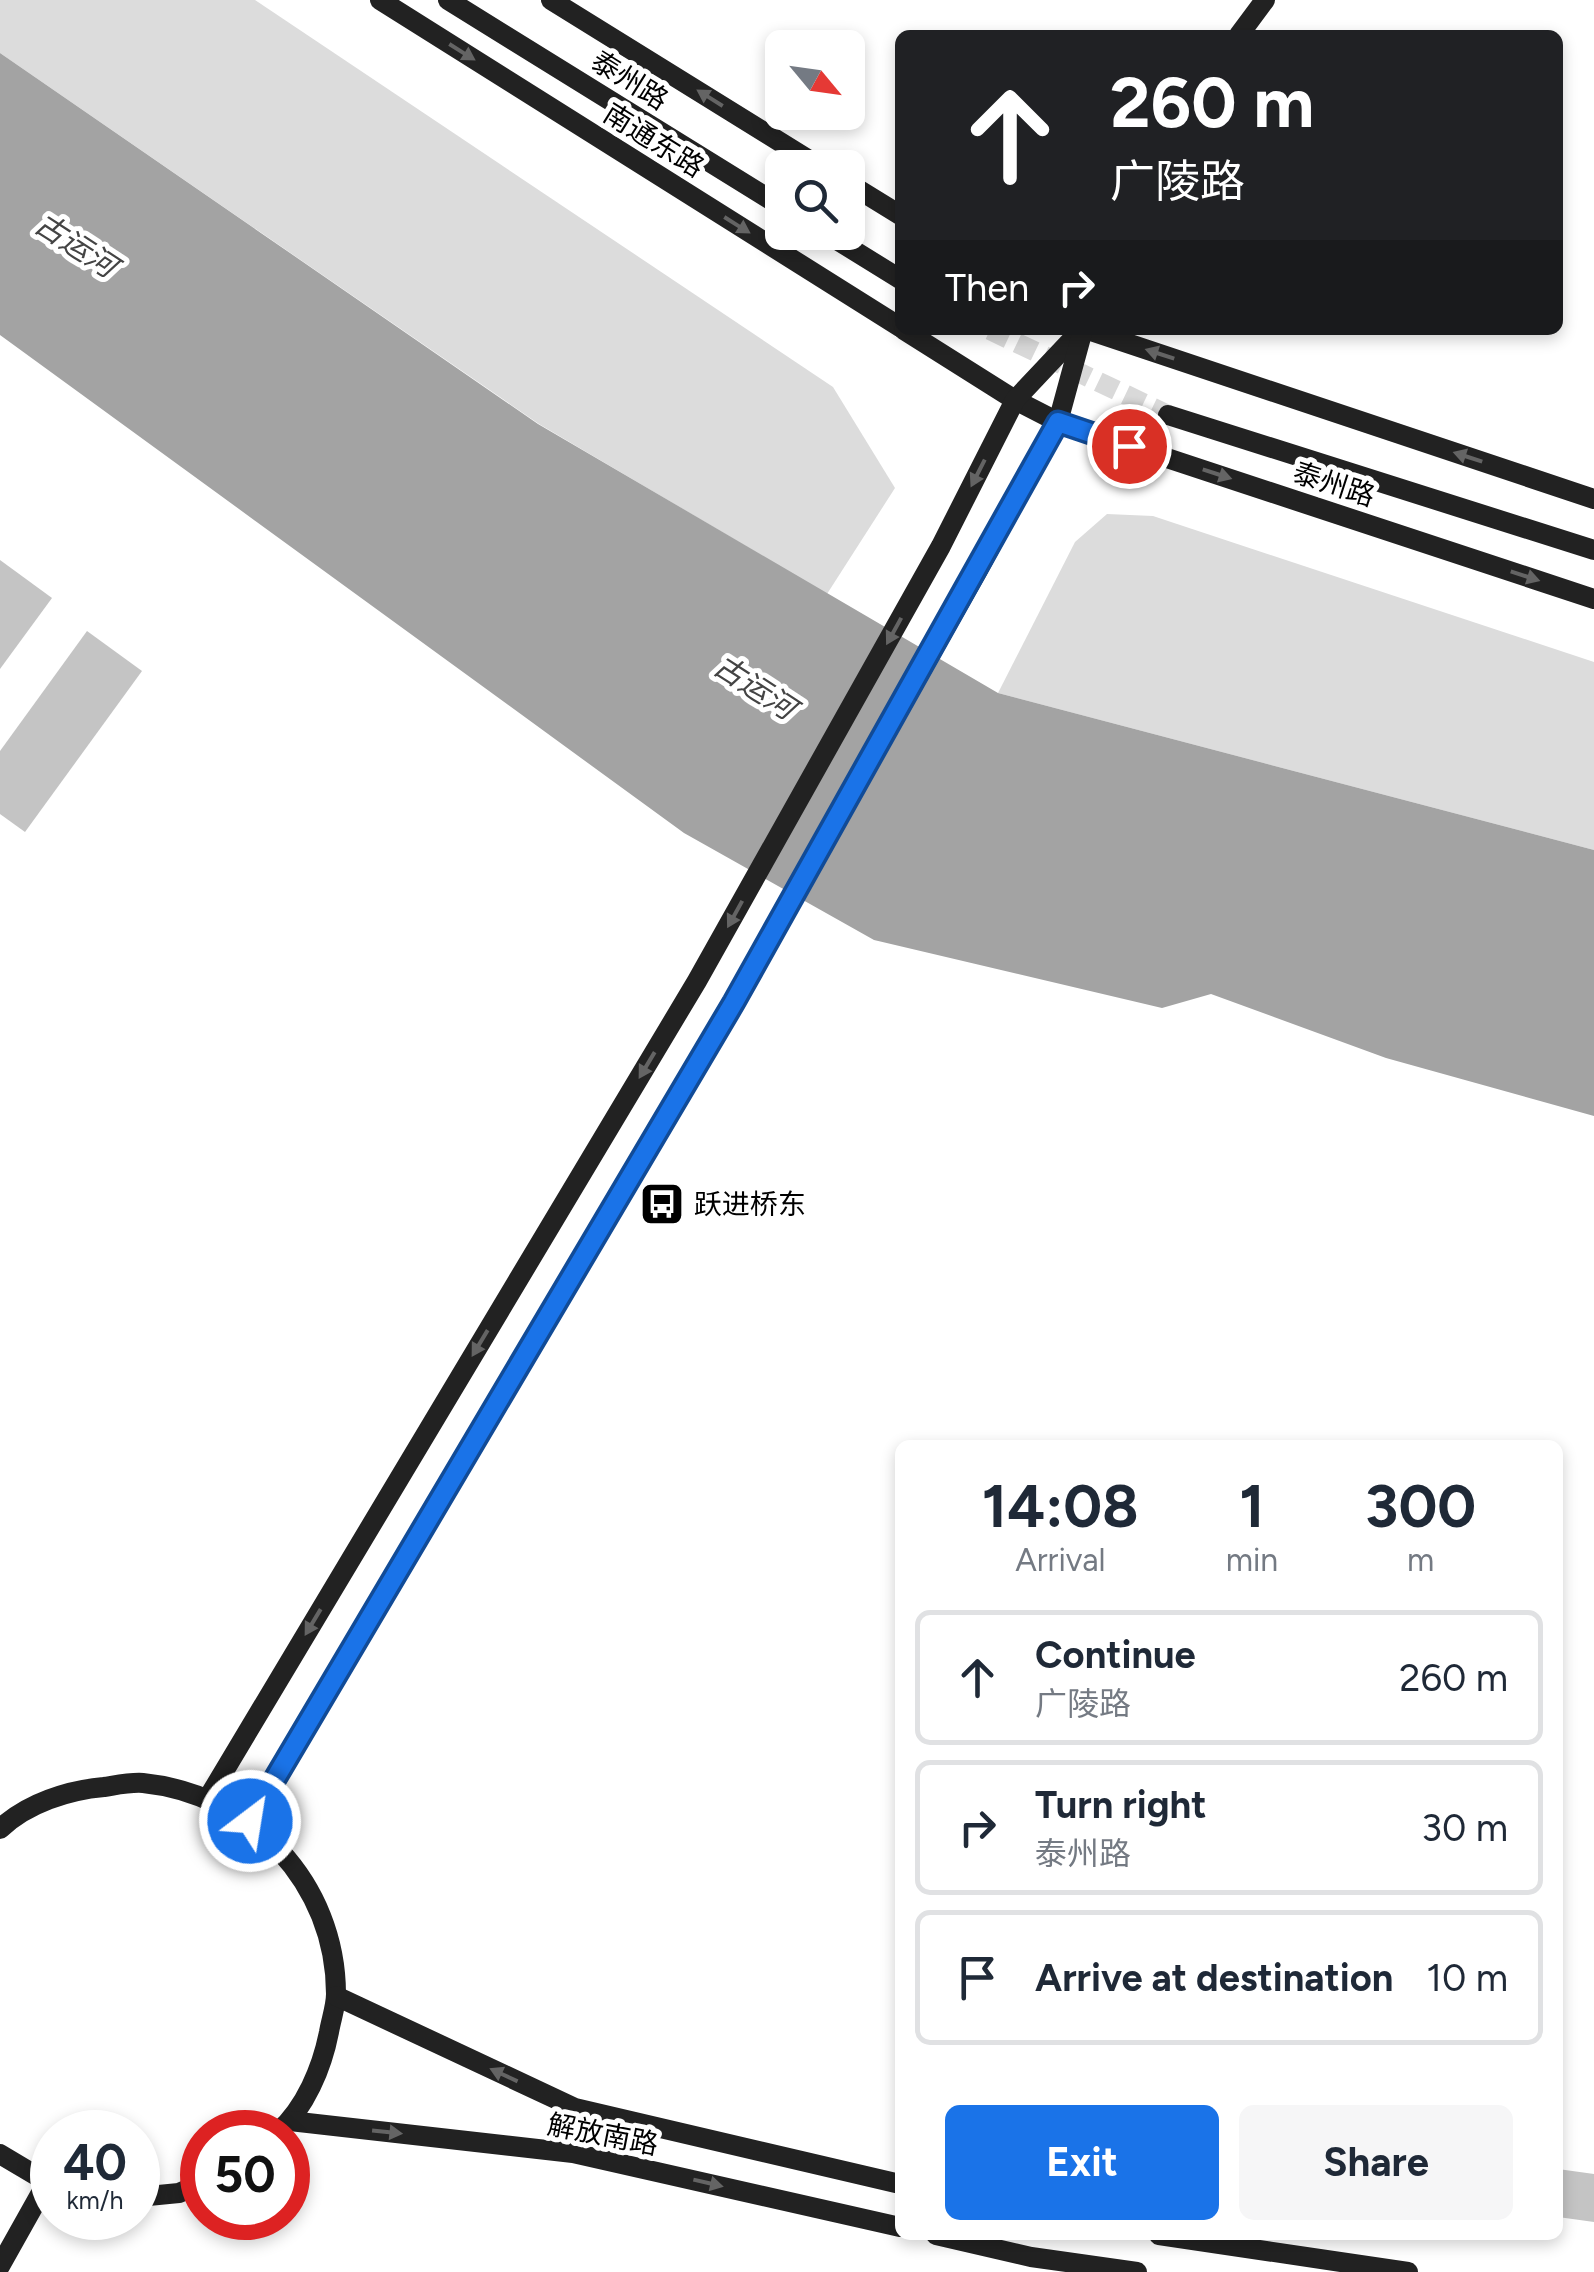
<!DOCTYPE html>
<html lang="en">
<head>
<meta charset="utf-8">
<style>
	:root { --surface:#fff; --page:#f6f6f7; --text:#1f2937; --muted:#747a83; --line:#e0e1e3; --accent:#1a73e8 }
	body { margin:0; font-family:Figtree,"Noto Sans SC",sans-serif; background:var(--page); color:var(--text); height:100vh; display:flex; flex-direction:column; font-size:38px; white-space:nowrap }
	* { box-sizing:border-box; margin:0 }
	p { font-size:32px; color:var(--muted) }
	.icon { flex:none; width:55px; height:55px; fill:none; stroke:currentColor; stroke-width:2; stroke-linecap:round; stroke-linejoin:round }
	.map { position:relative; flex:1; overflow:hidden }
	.panel { position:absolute; left:895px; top:1440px; width:668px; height:800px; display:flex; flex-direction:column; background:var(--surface); border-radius:15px; box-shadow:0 5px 15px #0003 }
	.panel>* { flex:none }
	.hud { position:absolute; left:895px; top:30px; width:668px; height:305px; border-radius:15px; box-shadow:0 5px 15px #0003; background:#202124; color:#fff; overflow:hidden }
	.needle { width:65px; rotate:119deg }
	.tools { position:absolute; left:765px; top:30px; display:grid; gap:20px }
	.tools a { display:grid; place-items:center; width:100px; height:100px; border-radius:15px; background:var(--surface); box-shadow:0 5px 15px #0003; font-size:50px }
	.speed { position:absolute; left:30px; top:2110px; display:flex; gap:20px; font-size:50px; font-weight:700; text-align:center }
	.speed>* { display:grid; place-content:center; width:130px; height:130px; border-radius:50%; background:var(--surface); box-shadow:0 5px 15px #0003; line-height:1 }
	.speed small { font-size:25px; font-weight:400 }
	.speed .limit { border:15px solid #d22; background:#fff; color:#111 }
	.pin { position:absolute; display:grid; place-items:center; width:85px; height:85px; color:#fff; margin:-42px; border:5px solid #fff; border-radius:50%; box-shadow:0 2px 10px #0007 }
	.me { position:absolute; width:110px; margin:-55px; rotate:31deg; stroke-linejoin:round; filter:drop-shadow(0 0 8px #0008) }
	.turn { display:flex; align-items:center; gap:35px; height:210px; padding:0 50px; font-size:45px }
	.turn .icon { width:130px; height:130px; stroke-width:2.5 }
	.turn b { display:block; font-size:70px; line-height:85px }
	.then { display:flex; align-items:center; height:95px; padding:0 50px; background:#0003; gap:20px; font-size:38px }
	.eta { display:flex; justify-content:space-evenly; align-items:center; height:170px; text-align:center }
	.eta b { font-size:60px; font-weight:700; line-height:70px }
	.action { display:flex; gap:20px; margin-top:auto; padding:20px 50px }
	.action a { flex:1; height:115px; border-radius:15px; background:var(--accent); color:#fff; font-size:40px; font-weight:700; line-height:115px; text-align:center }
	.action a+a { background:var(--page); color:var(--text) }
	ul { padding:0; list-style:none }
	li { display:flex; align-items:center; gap:30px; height:135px; margin:0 20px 15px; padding:0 30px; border:5px solid var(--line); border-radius:15px }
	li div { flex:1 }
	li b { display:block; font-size:38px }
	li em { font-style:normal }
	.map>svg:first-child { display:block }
	.green { fill:#dcdcdc }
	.water { fill:#a3a3a3 }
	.building { fill:#c4c4c4 }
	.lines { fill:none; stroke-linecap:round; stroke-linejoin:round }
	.secondary-tunnel { stroke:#d9d9d9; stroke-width:20; stroke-dasharray:20 10; stroke-linecap:butt }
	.secondary { stroke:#222; stroke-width:20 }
	.oneway { fill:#646464 }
	.route-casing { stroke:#114b97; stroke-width:25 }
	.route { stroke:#1a73e8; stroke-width:18 }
	.labels { text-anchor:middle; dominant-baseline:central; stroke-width:10; stroke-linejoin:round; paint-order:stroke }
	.street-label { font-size:28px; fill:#000; stroke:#fff }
	.poi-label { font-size:28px; fill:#000; stroke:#fff; text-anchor:start }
	.water-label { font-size:30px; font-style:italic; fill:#444; stroke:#fff }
</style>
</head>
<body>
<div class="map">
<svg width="1594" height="2272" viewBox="0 0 1594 2272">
	<rect width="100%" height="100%" fill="#fff"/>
	<g class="green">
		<path d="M0,0h255l578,387 62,101 -68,106 -288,-170 -539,-371z"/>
		<path d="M1107,514l46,2 441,146v188l-596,-157 77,-151z"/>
	</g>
	<path class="water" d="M0,53l538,371 460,269 596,157v266l-208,-58 -175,-64 -49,14 -288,-68 -190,-107 -684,-498z"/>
	<g class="building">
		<path d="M0,560l52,38 -52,71z"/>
		<path d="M87,631l55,40 -117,161 -25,-18v-63z"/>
		<path d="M1558,2169l36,5v48l-36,-5z"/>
	</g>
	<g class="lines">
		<path class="secondary-tunnel" d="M990,330l178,85"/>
		<g class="secondary">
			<path d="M380,0l520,327"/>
			<path d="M448,0l334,207"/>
			<path d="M551,0l271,168"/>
			<path d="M1239,35l26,-35"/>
			<path d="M848,183l52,32"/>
			<path d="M824,232l76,47"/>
			<path d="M904,330l111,70 43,22 536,177"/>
			<path d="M1088,330l506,169"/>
			<path d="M1168,415l426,135"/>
			<path d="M208,1798l489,-817 244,-435 74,-146 64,-68"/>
			<path d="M250,1821l484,-819 244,-432 80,-148 25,-92"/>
			<path d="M0,1829c27,-26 69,-39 104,-42 13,-2 27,-5 39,-4 109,11 193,101 193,211 0,12 -5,26 -7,38 -7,36 -24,76 -51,100"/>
			<path d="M336,1996l239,112 325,76"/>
			<path d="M290,2121l283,32 327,74"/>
			<path d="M0,2154l52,31"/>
			<path d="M138,2197l41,-4 23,-10"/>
			<path d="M936,2235l95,22 106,15"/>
			<path d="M1159,2235l249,37"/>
			<path d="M0,2266l46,-82"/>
		</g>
	</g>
	<defs><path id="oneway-solid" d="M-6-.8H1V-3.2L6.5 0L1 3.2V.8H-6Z" transform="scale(2.5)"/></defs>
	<g class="oneway">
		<use href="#oneway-solid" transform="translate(462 52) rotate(32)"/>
		<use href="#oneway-solid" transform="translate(710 98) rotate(-148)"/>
		<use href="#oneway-solid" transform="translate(737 225) rotate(32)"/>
		<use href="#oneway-solid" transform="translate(1160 354) rotate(-162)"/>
		<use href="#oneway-solid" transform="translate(1468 457) rotate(-162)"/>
		<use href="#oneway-solid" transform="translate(978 473) rotate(117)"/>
		<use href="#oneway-solid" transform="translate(1217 474) rotate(18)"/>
		<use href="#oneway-solid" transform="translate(1525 576) rotate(18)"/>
		<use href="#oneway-solid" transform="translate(894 631) rotate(119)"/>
		<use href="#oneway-solid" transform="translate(735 914) rotate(119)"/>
		<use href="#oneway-solid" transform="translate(647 1065) rotate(121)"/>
		<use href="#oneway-solid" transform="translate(480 1343) rotate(121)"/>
		<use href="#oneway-solid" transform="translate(313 1622) rotate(121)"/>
		<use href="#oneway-solid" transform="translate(504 2075) rotate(-155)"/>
		<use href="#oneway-solid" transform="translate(387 2132) rotate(6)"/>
		<use href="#oneway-solid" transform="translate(708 2183) rotate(13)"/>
	</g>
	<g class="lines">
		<defs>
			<path id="route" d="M250,1821l484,-819 324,-580 71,24"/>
		</defs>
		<use href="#route" class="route-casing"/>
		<use href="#route" class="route"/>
	</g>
	<defs>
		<symbol id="bus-square" viewBox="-11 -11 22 22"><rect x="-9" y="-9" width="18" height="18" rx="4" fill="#000" stroke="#fff"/><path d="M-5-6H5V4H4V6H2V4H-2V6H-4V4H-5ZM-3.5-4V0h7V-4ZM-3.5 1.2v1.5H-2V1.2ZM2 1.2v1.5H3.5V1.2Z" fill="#fff"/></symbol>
	</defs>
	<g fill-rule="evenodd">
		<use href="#bus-square" x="637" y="1179" width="50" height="50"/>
	</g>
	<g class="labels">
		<g class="street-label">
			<text transform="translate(630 80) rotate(32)">泰州路</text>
			<text transform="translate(654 140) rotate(32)">南通东路</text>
			<text transform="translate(1334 484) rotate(18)">泰州路</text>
			<text transform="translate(603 2134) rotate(11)">解放南路</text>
		</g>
		<g class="poi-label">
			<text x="694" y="1204">跃进桥东</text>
		</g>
		<g class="water-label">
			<text transform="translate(76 245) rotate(33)">古运河</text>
			<text transform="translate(755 687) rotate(33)">古运河</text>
		</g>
	</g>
</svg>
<div class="tools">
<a><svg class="needle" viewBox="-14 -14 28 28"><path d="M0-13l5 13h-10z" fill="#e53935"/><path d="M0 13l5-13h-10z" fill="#747a83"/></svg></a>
<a><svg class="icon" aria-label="search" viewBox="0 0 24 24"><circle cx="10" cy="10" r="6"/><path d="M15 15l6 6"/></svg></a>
</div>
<div class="speed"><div>40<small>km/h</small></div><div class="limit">50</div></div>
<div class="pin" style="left:1129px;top:446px;background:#d93025"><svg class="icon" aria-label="arrive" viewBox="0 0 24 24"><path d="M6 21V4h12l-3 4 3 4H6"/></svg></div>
<svg class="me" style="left:250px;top:1821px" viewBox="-20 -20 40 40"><circle r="17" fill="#1a73e8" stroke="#fff" stroke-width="3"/><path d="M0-11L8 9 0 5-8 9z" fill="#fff"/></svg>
<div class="hud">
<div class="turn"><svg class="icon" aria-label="ahead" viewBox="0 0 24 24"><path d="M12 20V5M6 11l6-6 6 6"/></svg><div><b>260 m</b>广陵路</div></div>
<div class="then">Then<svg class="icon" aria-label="right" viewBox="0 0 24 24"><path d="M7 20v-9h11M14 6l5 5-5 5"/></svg></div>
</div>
<section class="panel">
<div class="eta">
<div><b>14:08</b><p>Arrival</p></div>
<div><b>1</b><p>min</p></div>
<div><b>300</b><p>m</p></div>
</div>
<ul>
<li><svg class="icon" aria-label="ahead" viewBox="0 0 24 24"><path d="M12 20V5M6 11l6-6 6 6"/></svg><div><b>Continue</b><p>广陵路</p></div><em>260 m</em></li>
<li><svg class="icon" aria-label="right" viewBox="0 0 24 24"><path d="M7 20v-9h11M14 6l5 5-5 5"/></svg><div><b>Turn right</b><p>泰州路</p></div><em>30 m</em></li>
<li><svg class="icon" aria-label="arrive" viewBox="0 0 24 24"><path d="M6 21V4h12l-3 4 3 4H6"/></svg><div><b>Arrive at destination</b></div><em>10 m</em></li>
</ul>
<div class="action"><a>Exit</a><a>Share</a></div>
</section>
</div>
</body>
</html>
